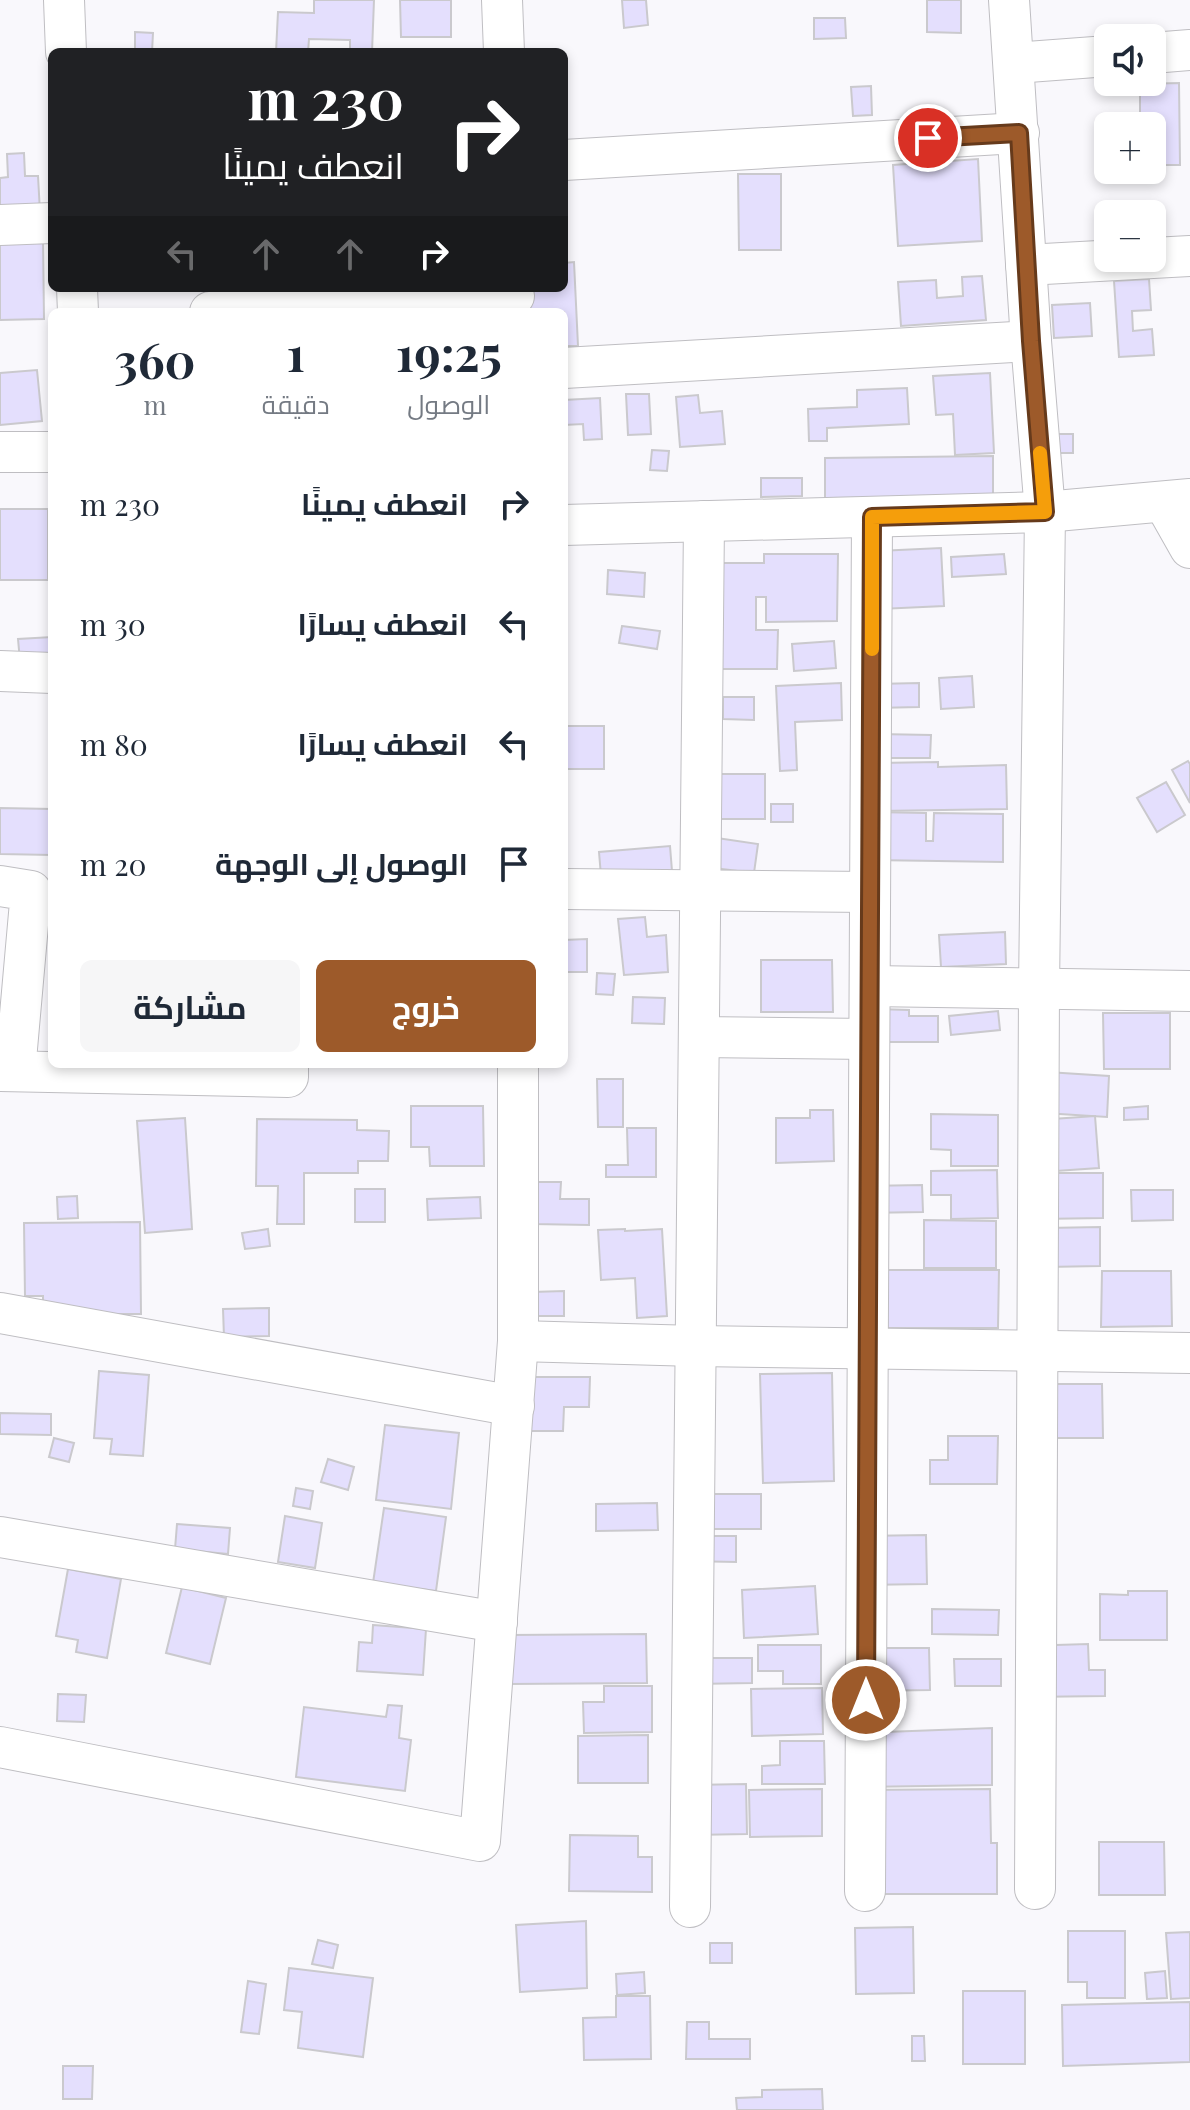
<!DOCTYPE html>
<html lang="ar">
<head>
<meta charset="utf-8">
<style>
	:root { --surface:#fff; --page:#f6f6f7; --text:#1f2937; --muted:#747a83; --accent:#9d5a2a }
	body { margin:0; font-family:"Playfair Display",Cairo,serif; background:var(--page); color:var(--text); direction:rtl; height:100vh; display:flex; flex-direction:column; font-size:30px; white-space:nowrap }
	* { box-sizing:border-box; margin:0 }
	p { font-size:26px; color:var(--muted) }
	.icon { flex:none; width:44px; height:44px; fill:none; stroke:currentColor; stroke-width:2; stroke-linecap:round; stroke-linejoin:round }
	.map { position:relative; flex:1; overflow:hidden; direction:ltr }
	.details { position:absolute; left:48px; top:308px; width:520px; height:760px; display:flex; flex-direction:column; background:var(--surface); border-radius:12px; box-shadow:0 4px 12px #0003; direction:rtl }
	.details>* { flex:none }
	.hud { position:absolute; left:48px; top:48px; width:520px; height:244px; border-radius:12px; box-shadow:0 4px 12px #0003; direction:rtl; background:#202124; color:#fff; overflow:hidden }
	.controls { position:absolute; left:1094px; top:24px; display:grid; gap:16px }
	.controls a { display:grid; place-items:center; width:72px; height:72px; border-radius:12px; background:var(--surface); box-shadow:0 4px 12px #0003; font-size:40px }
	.pin { position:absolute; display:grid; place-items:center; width:68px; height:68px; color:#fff; margin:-34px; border:4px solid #fff; border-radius:50%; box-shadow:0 2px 8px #0007 }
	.me { position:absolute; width:88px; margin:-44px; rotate:0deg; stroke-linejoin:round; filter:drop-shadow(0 0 6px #0008) }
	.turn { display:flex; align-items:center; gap:28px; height:168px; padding:0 32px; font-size:36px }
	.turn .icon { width:104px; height:104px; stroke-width:2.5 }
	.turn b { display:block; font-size:56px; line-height:68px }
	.lanes { display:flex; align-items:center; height:76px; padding:0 32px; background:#0003; justify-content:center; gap:40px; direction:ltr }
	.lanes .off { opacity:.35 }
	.eta { display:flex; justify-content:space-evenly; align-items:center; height:136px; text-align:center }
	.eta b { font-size:48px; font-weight:700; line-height:56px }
	.button { display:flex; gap:16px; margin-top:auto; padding:16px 32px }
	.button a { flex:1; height:92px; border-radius:12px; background:var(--accent); color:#fff; font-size:32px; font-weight:700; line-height:92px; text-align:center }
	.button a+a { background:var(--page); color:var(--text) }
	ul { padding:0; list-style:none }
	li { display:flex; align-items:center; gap:24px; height:120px; padding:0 32px }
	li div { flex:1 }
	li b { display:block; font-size:30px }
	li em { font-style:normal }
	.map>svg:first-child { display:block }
	.building { fill:#e4dffd; stroke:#cac9cd; stroke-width:2 }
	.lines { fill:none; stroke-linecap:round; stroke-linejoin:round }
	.street-casing { stroke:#bfbec2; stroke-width:42 }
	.street { stroke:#fff; stroke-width:40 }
	.route-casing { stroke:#663a1b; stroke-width:20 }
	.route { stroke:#9d5a2a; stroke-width:14 }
	.slow { stroke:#f59e0b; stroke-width:14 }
</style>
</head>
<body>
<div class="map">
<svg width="1190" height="2110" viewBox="0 0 1190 2110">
	<rect width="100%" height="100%" fill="#f9f8fc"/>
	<g class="building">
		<path d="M314,0h60l-2,52h-22v-12l-41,-1 -1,13h-32l2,-40 36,1z"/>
		<path d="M400,0h51v37h-50z"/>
		<path d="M622,0h24l2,25 -24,3z"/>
		<path d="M927,0h34v33l-34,-1z"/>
		<path d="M814,18h31l1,20 -32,1z"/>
		<path d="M135,32l18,1 -1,19h-17z"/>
		<path d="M1179,83l1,82h-28v-39h-12v-42z"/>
		<path d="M871,86l1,29 -19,1 -2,-29z"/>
		<path d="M24,153l1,23h13l2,36 -40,2v-36l8,-1 -1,-23z"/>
		<path d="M978,159l4,82 -84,5 -5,-81z"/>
		<path d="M738,174h43v76h-42z"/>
		<path d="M43,238l1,81 -44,1v-81z"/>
		<path d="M574,262l4,84h-14v-34h-41l-1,-24h42v-25z"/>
		<path d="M982,276l4,44 -85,6 -3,-44 38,-2 1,18 26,-2 -1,-19z"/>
		<path d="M1149,279l2,31 -19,1 1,20 19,-2 2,26 -35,2 -5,-76z"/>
		<path d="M1090,303l2,33 -38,2 -2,-33z"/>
		<path d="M37,370l5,51 -42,4v-52z"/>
		<path d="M990,373l4,80 -39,2 -2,-41 -17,1 -3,-39z"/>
		<path d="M907,388l2,36 -82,4v13h-18l-1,-32 49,-2v-17z"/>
		<path d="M626,394h23l2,40 -23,1z"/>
		<path d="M698,395l2,18 22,-2 3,33 -45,3 -4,-50z"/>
		<path d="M600,398l2,41 -18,1 -1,-16 -19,1v-25z"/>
		<path d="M1050,434h23v19h-22z"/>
		<path d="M652,450l17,1 -2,20 -17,-1z"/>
		<path d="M993,456v41l-168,1v-40z"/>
		<path d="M761,478h41v18l-41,1z"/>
		<rect x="0" y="509" width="48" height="71"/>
		<path d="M941,548l3,58 -64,3 -2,-58z"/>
		<path d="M764,554h74l-1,67 -71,1v-25h-10v33h22l-1,39h-69v-106h56z"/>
		<path d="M1004,554l2,20 -54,3 -1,-20z"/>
		<path d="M608,570l37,3 -1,24 -37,-3z"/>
		<path d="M622,626l38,5 -3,18 -38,-6z"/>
		<path d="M52,637v22l-32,2 -2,-22z"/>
		<path d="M834,641l2,27 -42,3 -2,-27z"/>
		<path d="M972,676l2,31 -33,2 -2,-31z"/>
		<path d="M841,683l1,37 -47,2 2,48 -17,1 -4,-85z"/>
		<path d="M919,683v24l-44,1v-24z"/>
		<path d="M723,697h31v23l-31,-1z"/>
		<rect x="564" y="726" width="40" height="43"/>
		<path d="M878,734l53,1 -1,23h-51z"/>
		<path d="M1188,761l2,3v39l-18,-33z"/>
		<path d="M938,762v5l68,-2 1,44 -128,2 -1,-48z"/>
		<rect x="712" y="774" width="53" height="45"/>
		<path d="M1166,782l19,33 -28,17 -20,-34z"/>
		<rect x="771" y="804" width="22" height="18"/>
		<path d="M0,808l52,1v46l-52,-1z"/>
		<path d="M872,812l54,1v28h7l1,-28 69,1v48l-131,-2z"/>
		<path d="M717,838l41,6 -4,29 -40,-5z"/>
		<path d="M670,846l2,25 -71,5 -2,-24z"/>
		<path d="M645,917l2,20 19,-2 2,37 -44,3 -6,-56z"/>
		<path d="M1005,932l1,32 -65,3 -2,-32z"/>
		<path d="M587,939v33h-23v-32z"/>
		<path d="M761,960h71l1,52h-72z"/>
		<path d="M597,973l18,1 -2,21 -17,-1z"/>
		<path d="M633,997l32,1 -1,26 -32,-1z"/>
		<path d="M876,1009l33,1v6h29v26h-62z"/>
		<path d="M998,1011l2,19 -49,5 -2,-19z"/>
		<path d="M1103,1013h67v56h-66z"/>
		<path d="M1047,1072l62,4 -2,41 -63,-4z"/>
		<path d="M597,1079h26v48h-25z"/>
		<path d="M411,1106h72l1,60h-54l-1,-19h-18z"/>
		<path d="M1148,1106v13l-24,1v-12z"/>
		<path d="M810,1110h23l1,51 -58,2v-45h34z"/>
		<path d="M931,1114l67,1v51h-47v-16l-20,-1z"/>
		<path d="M1095,1116l4,52 -58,4 -3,-52z"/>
		<path d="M185,1118l7,111 -47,4 -8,-112z"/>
		<path d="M257,1119l100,1v10l32,1 -1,30h-30v12h-54v51h-27l1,-38h-22z"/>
		<path d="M627,1128h29v49h-50v-12h22z"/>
		<path d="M997,1170l1,48 -47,1v-24h-20v-24z"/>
		<path d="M1039,1173h64v45l-64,1z"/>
		<path d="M533,1182h28l-1,17h29v26l-56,-1z"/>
		<path d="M922,1185l1,27 -59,1v-27z"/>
		<rect x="355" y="1189" width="30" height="33"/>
		<path d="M1131,1190h42v30l-41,1z"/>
		<path d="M77,1196l1,22 -20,1 -1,-22z"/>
		<path d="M480,1197l1,21 -53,2 -1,-21z"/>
		<path d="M924,1220l72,1v47h-72z"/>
		<path d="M140,1222l1,92h-98v-18h-18l-1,-73z"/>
		<path d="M1100,1227v39l-54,1v-39z"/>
		<path d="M268,1229l2,17 -25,3 -3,-16z"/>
		<path d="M625,1229v2l37,-2 5,87 -30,2 -2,-40 -34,2 -3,-50z"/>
		<path d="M862,1270h137l-1,58h-135z"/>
		<path d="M1102,1271h69l1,55 -71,1z"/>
		<path d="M564,1291v25h-32v-24z"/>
		<path d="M269,1308v28l-45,1 -1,-28z"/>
		<path d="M99,1371l50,4 -6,81 -33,-2 2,-15 -18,-1z"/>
		<path d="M832,1373l2,108 -71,2 -3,-109z"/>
		<path d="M527,1377h63l-1,30h-25l-1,24h-36z"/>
		<path d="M1041,1384h61l1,54h-62z"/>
		<path d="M0,1413l51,1v21l-51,-1z"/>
		<path d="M385,1425l74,8 -8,76 -75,-9z"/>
		<path d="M948,1436h50l-1,48h-67v-24h18z"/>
		<path d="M54,1438l20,5 -5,19 -20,-5z"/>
		<path d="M328,1459l26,8 -6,23 -27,-8z"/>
		<path d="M296,1488l17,3 -3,18 -17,-3z"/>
		<rect x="708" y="1494" width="53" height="35"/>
		<path d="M657,1503l1,27 -62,1v-27z"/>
		<path d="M384,1508l62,9 -10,74 -63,-8z"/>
		<path d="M285,1516l37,7 -7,45 -37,-6z"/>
		<path d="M177,1524l53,4 -2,26 -53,-5z"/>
		<path d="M926,1535l1,49 -65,1 -1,-49z"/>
		<path d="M688,1536h48v26l-49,-1z"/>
		<path d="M68,1569l53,10 -14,79 -31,-6 2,-12 -22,-4z"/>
		<path d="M815,1586l3,48 -74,4 -2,-48z"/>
		<path d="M182,1587l44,11 -16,66 -44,-11z"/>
		<path d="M1128,1591h39v49h-67v-46l28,1z"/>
		<path d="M932,1609l67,1 -1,25 -66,-1z"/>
		<path d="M373,1625l53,4 -3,46 -66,-4 2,-29 13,1z"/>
		<path d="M646,1634l1,49 -143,1v-49z"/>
		<path d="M1088,1644l1,26h16v26l-78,1 -4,-51z"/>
		<path d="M758,1645h63v39h-38v-13h-25z"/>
		<path d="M866,1648h63l1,42 -64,1z"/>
		<path d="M695,1658h57v25l-57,1z"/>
		<path d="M954,1659h47v27h-46z"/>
		<path d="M604,1686h48v46l-68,1 -1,-31h21z"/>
		<path d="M822,1688l1,46 -71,2 -1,-47z"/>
		<path d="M58,1694l28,1 -2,27 -27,-1z"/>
		<path d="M388,1705l14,1 -3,32 12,2 -6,51 -109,-14 8,-70 82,10z"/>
		<path d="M992,1728v57l-132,2 -1,-54z"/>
		<path d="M648,1735v48h-70v-47z"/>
		<path d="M780,1741h44l1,43h-63v-18l18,-1z"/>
		<path d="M746,1784l1,50 -55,1 -1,-50z"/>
		<path d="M822,1789v47l-72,1 -1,-47z"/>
		<path d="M990,1789l1,54h6v51h-137v-104z"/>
		<path d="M570,1835l68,1v21h14v35l-83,-1z"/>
		<path d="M1099,1842h65l1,53h-66z"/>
		<path d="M586,1921l1,67 -67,4 -4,-67z"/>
		<path d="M913,1927l1,66 -58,1 -1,-66z"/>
		<path d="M1068,1931h57v67h-38v-16h-19z"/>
		<path d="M1190,1932v66l-19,1 -5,-66z"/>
		<path d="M318,1940l20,5 -5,23 -21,-4z"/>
		<rect x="710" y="1943" width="22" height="20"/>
		<path d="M289,1968l84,10 -10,79 -65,-9 4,-36 -18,-2z"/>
		<path d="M1165,1971l2,27 -20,1 -2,-26z"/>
		<path d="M644,1972l1,21 -28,2 -1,-21z"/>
		<path d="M248,1981l18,3 -7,50 -18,-2z"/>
		<rect x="963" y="1991" width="62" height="73"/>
		<path d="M616,1996h34l1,63 -67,1 -1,-42 33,-1z"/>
		<path d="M1190,2002v60l-127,4 -1,-61z"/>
		<path d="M687,2022h22v17h41v20h-64z"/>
		<path d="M912,2036h12l1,25h-13z"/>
		<path d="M63,2066h30l-1,33h-29z"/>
		<path d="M822,2089l1,21h-86l-1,-12 26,-1v-7z"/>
	</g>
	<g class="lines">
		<defs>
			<g id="street">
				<path d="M64,0l2,52"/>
				<path d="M502,0l2,52"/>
				<path d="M1009,0l22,341 14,171 -6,477 -4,900"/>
				<path d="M1152,53l38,-3"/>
				<path d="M1014,63l94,-7"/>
				<path d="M564,160l455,-27"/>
				<path d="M0,225l52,-2"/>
				<path d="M1026,265l164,-9"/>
				<path d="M77,288l1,24"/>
				<path d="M210,312l304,-16"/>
				<path d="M564,368l467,-27"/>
				<path d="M0,452h52"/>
				<path d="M1164,502l26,46"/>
				<path d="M564,525l481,-13 145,-13"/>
				<path d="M0,671l52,2"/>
				<path d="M0,886l31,5 -16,180"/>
				<path d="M564,889l306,3"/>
				<path d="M870,986l320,5"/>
				<path d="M699,1037l170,2"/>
				<path d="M0,1071l288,6v-13"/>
				<path d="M0,1313l514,93"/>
				<path d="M518,1341l178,5 494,7"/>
				<path d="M0,1537l497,85"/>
				<path d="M0,1747l480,94 38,-500v-277"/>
				<path d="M865,1891l7,-1374"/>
				<path d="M690,1907l14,-1386"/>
			</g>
		</defs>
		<use href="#street" class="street-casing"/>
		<use href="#street" class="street"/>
	</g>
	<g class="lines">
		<defs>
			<path id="route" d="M866,1700l6,-1183 173,-5 -14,-171 -12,-208 -91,5"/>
		</defs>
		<use href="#route" class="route-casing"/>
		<use href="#route" class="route"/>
		<path class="slow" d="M872,649v-132l173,-5 -5,-59"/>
	</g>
</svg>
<div class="controls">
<a><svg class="icon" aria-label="sound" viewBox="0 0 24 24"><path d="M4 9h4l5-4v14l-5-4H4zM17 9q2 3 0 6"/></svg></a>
<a>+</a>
<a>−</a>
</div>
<div class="pin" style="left:928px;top:138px;background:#d93025"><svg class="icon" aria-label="arrive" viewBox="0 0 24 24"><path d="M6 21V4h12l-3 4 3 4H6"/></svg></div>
<svg class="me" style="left:866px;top:1700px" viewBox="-20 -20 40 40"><circle r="17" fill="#9d5a2a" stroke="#fff" stroke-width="3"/><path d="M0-11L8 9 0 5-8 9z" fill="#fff"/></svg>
<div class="hud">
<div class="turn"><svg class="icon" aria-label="right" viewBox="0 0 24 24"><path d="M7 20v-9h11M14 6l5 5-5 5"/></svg><div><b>230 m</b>انعطف يمينًا</div></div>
<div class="lanes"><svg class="icon off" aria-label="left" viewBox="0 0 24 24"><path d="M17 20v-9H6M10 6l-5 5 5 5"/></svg><svg class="icon off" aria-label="ahead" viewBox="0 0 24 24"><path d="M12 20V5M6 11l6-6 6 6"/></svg><svg class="icon off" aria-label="ahead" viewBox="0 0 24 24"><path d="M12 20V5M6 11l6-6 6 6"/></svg><svg class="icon" aria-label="right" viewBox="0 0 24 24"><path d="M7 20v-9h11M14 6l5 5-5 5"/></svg></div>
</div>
<section class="details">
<div class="eta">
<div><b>19:25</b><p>الوصول</p></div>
<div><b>1</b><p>دقيقة</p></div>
<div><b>360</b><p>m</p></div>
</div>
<ul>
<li><svg class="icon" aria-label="right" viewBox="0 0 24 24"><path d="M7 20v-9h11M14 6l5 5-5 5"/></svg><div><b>انعطف يمينًا</b></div><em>230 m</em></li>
<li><svg class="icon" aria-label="left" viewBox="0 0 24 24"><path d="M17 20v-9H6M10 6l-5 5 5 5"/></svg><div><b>انعطف يسارًا</b></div><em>30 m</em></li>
<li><svg class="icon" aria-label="left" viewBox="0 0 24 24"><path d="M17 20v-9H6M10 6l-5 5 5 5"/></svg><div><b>انعطف يسارًا</b></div><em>80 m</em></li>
<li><svg class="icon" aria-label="arrive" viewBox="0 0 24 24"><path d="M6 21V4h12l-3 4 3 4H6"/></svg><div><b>الوصول إلى الوجهة</b></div><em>20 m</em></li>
</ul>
<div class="button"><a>خروج</a><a>مشاركة</a></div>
</section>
</div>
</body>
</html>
